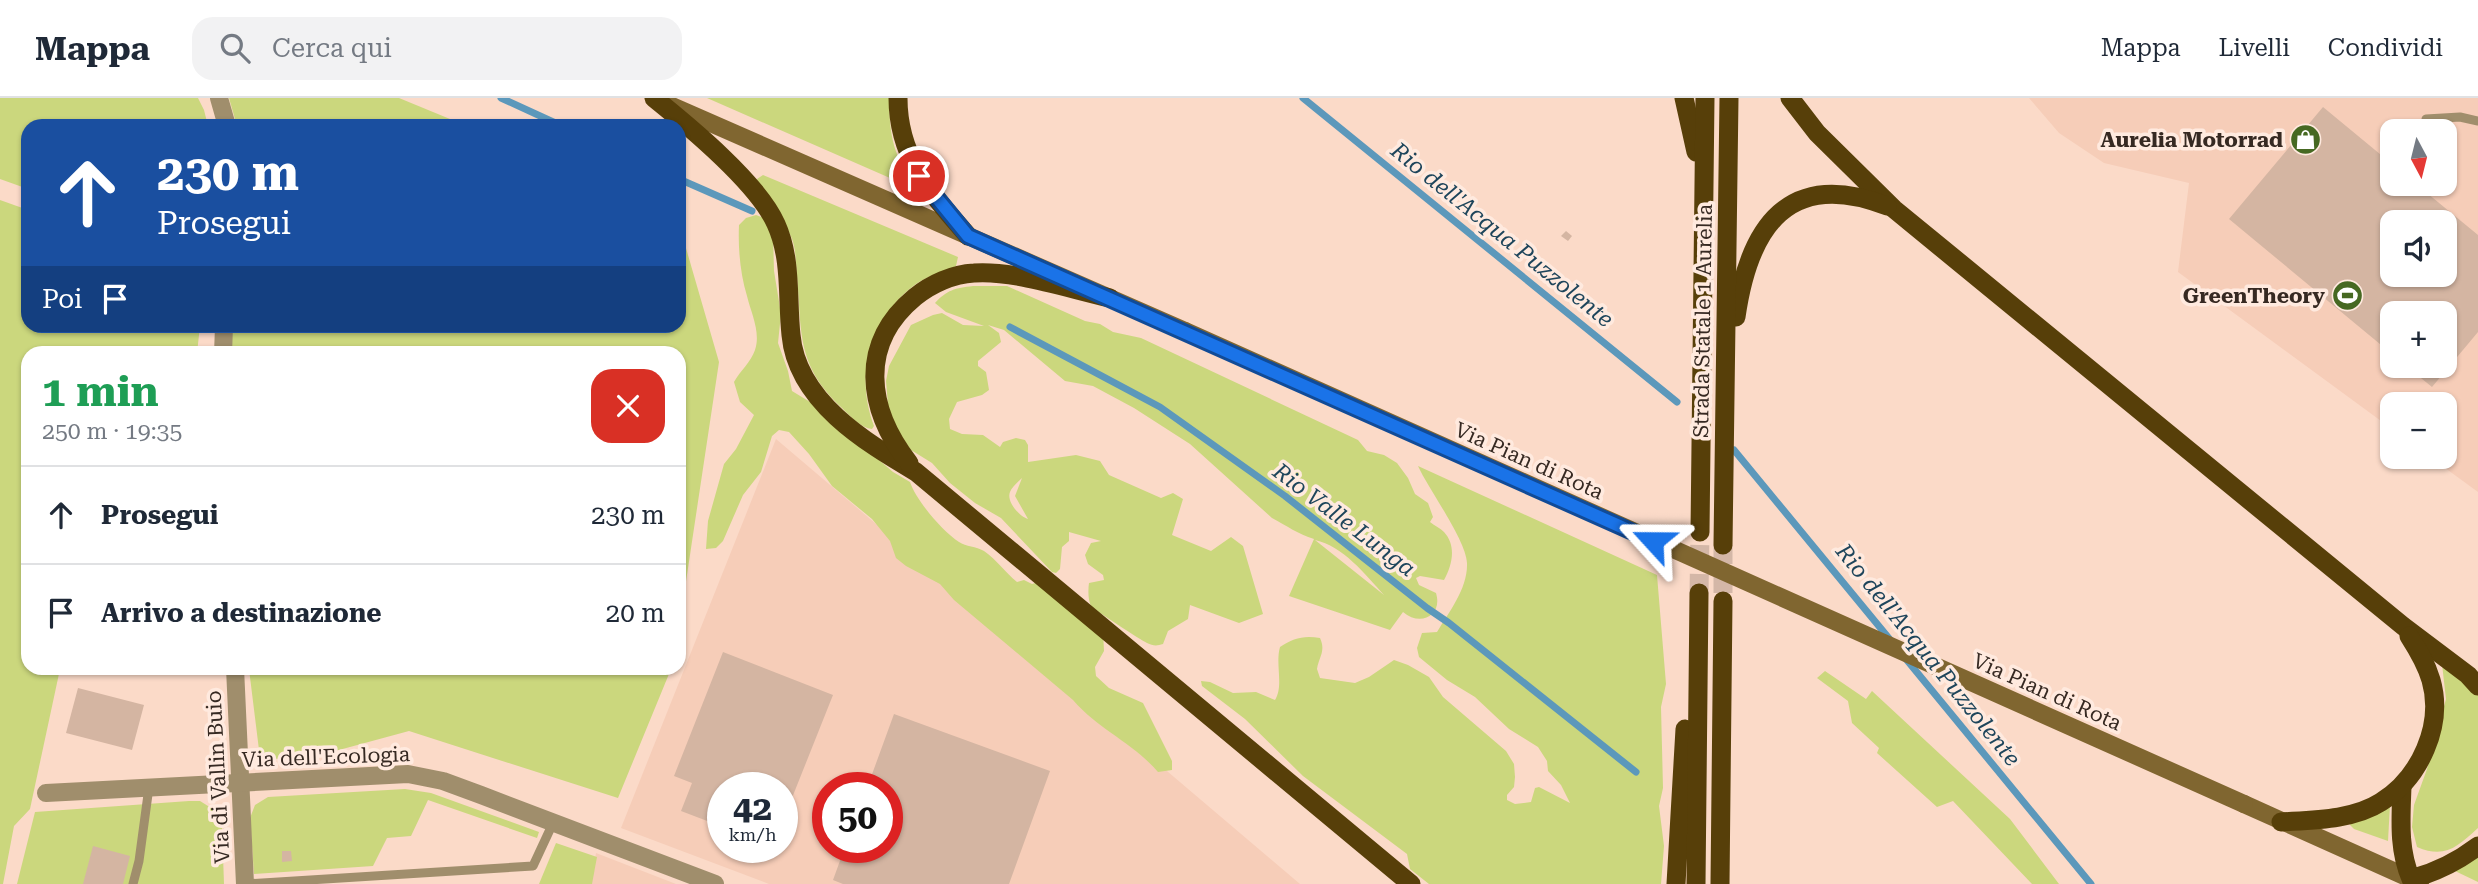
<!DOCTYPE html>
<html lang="it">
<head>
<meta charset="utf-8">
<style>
	:root { --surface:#fff; --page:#f2f2f3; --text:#1f2937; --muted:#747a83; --line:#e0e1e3 }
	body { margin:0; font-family:"Roboto Serif",serif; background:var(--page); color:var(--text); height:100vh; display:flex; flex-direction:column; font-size:26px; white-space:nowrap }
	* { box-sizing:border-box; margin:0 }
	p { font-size:23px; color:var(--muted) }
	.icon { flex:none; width:38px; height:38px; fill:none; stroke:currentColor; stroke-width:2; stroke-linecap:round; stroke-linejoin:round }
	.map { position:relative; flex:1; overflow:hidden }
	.panel { position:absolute; left:21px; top:248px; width:665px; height:329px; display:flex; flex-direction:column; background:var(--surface); border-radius:21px; box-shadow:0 2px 5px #0004 }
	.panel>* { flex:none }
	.guide { position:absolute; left:21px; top:21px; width:665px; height:214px; border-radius:21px; box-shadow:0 2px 5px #0004; background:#1a4fa0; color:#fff; overflow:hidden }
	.needle { width:46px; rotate:173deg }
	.buttons { position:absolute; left:2380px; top:21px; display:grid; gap:14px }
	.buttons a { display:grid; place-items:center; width:77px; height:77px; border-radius:14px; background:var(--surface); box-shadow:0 2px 5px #0004; font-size:35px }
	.speed { position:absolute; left:707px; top:674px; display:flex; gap:14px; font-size:35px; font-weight:700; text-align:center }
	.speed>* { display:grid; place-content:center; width:91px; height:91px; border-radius:50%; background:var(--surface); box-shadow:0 2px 5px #0004; line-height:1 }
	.speed small { font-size:18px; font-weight:400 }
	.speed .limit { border:10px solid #d22; background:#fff; color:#111 }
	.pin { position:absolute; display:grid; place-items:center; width:60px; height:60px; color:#fff; margin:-30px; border:4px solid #fff; border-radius:50%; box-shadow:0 2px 7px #0007 }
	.me { position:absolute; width:77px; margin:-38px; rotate:294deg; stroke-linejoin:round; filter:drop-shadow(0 0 5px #0008) }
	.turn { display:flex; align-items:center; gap:24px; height:147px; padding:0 21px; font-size:32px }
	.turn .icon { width:91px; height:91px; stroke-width:2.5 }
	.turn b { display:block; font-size:49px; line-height:60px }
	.then { display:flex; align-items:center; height:66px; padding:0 21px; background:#0003; gap:14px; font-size:26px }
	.round { display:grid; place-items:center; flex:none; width:74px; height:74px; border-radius:21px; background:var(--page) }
	.head { display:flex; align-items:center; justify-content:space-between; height:119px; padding:0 21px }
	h1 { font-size:42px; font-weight:700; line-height:52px; color:#1e9e55 }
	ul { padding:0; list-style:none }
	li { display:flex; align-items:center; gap:21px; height:98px; padding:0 21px; border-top:2px solid var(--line) }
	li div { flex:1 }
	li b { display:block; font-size:26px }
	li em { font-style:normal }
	header { display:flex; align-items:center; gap:42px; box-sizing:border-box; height:98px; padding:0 35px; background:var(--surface); border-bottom:2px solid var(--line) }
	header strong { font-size:33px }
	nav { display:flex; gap:38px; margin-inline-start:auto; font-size:24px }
	.search { width:490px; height:63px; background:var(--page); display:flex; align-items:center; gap:18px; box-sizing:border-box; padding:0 24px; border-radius:21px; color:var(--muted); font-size:26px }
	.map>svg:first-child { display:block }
	.built { fill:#f6cdb8; fill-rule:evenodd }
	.green { fill:#cbd77d; fill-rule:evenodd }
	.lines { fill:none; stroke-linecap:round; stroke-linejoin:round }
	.stream { stroke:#5c98bb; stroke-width:7 }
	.building { fill:#d4b5a2; fill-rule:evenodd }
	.trunk-tunnel { stroke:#d4b7a7; stroke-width:19; stroke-dasharray:19 10; stroke-linecap:butt }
	.service { stroke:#a08e6c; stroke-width:9 }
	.minor { stroke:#a08e6c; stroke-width:18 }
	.secondary { stroke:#806630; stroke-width:18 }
	.trunk { stroke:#573f09; stroke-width:19 }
	.secondary-bridge { stroke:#806630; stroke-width:18 }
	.route-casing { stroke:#114b97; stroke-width:18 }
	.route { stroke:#1a73e8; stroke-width:12 }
	.labels { text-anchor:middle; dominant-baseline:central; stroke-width:7; stroke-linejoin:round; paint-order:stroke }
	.poi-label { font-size:21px; font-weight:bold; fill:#362922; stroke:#ffeadf; text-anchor:end }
	.street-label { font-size:21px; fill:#362922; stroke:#ffeadf }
	.water-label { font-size:23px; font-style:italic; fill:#1e455b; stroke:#ffeadf }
</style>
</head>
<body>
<header>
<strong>Mappa</strong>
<div class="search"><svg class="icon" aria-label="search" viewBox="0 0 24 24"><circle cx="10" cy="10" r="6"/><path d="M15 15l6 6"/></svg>Cerca qui</div>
<nav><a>Mappa</a><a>Livelli</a><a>Condividi</a></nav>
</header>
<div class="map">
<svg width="2478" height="786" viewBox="0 0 2478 786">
	<rect width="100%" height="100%" fill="#fbdac8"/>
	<g class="built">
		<path d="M2029,0h449v394l-48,-35h15v-53h-53v25l-214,-157 11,-89 -85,-20 -45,-30zM2392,33h53v53h-53zM2392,124h53v53h-53zM2392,215h53v53h-53z"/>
		<path d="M776,341l524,445h-531l-148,-56zM723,690h59v59h-59zM828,690h59v59h-59z"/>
		<path d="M596,755l80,31h-85z"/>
	</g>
	<g class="green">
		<path d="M0,0h198l6,12 4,16h-180v63l-28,-10z"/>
		<path d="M229,0h170l68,28h-230z"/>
		<path d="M707,0h182c1,39 3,49 21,84l-4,3z"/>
		<path d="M763,77l195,82 -2,9c-13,6 -29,10 -40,18 -45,33 -62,89 -42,142l-2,3c-11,-1 -22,-13 -30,-21 -46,-43 -40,-75 -45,-132 -1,-12 -1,-26 -5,-37 -5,-13 -13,-26 -20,-38 -5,-8 -13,-12 -15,-22z"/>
		<path d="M0,102l28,10v116h172l-3,27 -169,1v314l32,1 -30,140 -16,17 -11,58h-3z"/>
		<path d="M756,117l8,3 9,16 1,37 7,43 -3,29 10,28 4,20 23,14 78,67 17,10c6,18 32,49 49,60 7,5 17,4 25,9 13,9 21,21 33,31l7,-2 8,4 10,-3 61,51 1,19 -9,16 1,9 13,12 34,15 29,58v9l-14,2c-26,-30 -59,-42 -85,-72l-119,-100 -14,-16 -34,-18 -10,-8 -6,-17 -18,-22 -40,-33 -23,-32 -20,-22 -10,-2 -7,6 -11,36 -18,23 -20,46 -7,7 -10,1 2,-28 16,-57 12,-15 18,-34 -14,-13 -6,-20c6,-11 17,-20 21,-32 6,-18 -4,-37 -8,-54 -7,-23 -9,-48 -8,-71l7,-7z"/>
		<path d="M679,126l40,138 -40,266v-274l-448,-1 -1,-27h449z"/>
		<path d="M973,188h34l78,35 15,3 13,8 28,6 217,102 9,11 17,4 13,8 11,15 7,16 13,9 5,14 -3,5c5,4 10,6 14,10 13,14 8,34 0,48l-24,-4 -4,2 3,7 17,8c7,23 -16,34 -33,19l-13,18 -101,-34 25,-57c-16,-5 -27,-13 -42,-21l-82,-74 -56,-36 -41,-22 -28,-5 -61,-51 -16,-5 11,8 2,9 -23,19v5l8,6 3,18 -7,5 -25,7 -8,17 1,10 12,5 21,1 17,12 3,-5 13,-4 9,2 3,5v17l48,-7 24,6 9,14 52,23 12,-5 10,6 -11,36 39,16 20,-14 12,9 20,68 -24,9 -49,-18 -2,14 -20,12 -5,13c-6,2 -10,2 -16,-1 -6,-3 -54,-34 -56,-37 -3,-6 -3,-16 -2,-23l15,-3 -1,-5 -15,-11 -3,-9 6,-12 10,-2 -32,-9v9l-7,6 -2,22 -4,4 -4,-1 -51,-54 -26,-15 -25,-20 -18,-20 -21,-13 -15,-21 -8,-24 -2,-24 3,-15 22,-41 22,-10 9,-2 21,12 21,1 -38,-14 -11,-9c12,-13 20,-15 38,-17zM1022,380l-7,18 13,23c-8,-2 -22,-17 -18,-27 2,-5 8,-10 12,-14zM1315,442c28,6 50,34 69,55z"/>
		<path d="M1418,368l239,109 9,109 -5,23 2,81 -4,18 5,40 -3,38h-232l-19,-15 -3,-15 -104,-78 -58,-57 -43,-33 -1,-5 9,1 23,11 23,-1 19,8c9,-14 0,-36 5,-53 13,-9 24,-12 40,-9 6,13 -1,19 -3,31l3,9 35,5 14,-6 25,-17 14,5 21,12 14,20 63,54 8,13 1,13 -1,10 -7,8v5l8,4 16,-2 4,-14 4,-1 31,16 -9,-18 -13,-14 -1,-10 -9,-14 -29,-18 -34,-32 -28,-17 -28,-23 -2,-9 5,-15 15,-1c12,-20 31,-44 30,-69 -1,-23 -38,-73 -49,-97z"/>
		<path d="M2442,566l36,30v134c-21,19 -33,31 -61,19l-5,-20 2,-22 13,-36 19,-70z"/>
		<path d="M249,571v-1l422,1 -53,129 -209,-67 -107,29 -42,-2z"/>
		<path d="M1825,573l41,28 6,-8 138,128 49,65h-27l-79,-83 -16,6 -60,-54 2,-5 -27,-25 -4,-22 -31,-23z"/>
		<path d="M405,691l26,4 108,39 -2,6 -109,-38 -17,36 -24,2 -14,28 -119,8 -4,-56 5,-13 13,-8z"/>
		<path d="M189,703h11l16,10 6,16 2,57h-207l18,-72z"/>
		<path d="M2390,707l-2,36 -34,-12 -4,-4 2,-5z"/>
		<path d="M556,745l41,14 -5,27h-53z"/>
		<path d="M2478,756v28l-23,-11z"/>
	</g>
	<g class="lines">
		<g class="stream">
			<path d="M501,0l61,28"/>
			<path d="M1303,0l374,304"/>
			<path d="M679,81l73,32"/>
			<path d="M1010,229l150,80 125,89 142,112 22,15 187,149"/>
			<path d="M1734,352l158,192"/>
			<path d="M1906,561l185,225"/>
		</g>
	</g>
	<g class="building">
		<path d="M2323,9l69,57v20h24l62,51v97l-46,55 -26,-21h39v-53h-53v41l-163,-135zM2392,124h53v53h-53z"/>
		<path d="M1566,133l6,5 -4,5 -7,-5z"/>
		<path d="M723,554l110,43 -51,128v-35h-59v39l-42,-16 11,-28 -18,-7z"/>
		<path d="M78,590l66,17 -12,45 -66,-17z"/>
		<path d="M894,616l156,57 -41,113h-166l-10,-4 12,-33h42v-59h-20z"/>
		<path d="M93,748l37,10 -7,28h-40z"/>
		<path d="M282,753h9l1,10 -10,1z"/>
	</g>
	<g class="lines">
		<g class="trunk-tunnel">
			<path d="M1723,447v56"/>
			<path d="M1699,495l1,-61"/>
		</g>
		<g class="service">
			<path d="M2426,21l34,-2 18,4"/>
			<path d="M133,786l6,-23 10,-74"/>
			<path d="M245,786l288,-18 20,-43"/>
		</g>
		<g class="minor">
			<path d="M219,0l8,28"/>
			<path d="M223,256l1,-28"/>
			<path d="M235,570l10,216"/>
			<path d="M46,695l362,-19 35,7 38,14 234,89"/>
		</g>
		<g class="secondary">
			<path d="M665,5l520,228"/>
			<path d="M2244,706l176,79"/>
		</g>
		<g class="trunk">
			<path d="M654,0c36,29 104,85 122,126 16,35 11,74 15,111 6,66 74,107 125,137l495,412"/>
			<path d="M898,0c0,60 33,95 70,138"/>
			<path d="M1684,0l12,54"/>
			<path d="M1790,0l27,35 77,76 509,417 65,49 10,11"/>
			<path d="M1736,219c13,-91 53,-149 151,-111"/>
			<path d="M909,365c-42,-54 -51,-119 6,-166 16,-13 38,-23 59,-24 40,-3 95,16 136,25"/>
			<path d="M1700,434l5,-434"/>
			<path d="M1723,447l6,-447"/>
			<path d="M2402,688c-1,32 -4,63 9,93 26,-7 46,-17 67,-33"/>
			<path d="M2281,724c32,-2 72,-2 100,-20 39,-24 63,-77 50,-122 -5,-17 -13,-30 -22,-44"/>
			<path d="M1676,786l9,-155"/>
			<path d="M1696,786l3,-291"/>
			<path d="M1720,786l3,-283"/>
		</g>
		<path class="secondary-bridge" d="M1185,233l1059,473"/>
	</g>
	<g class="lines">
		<defs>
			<path id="route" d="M919,78l49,60 685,305"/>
		</defs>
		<use href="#route" class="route-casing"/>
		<use href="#route" class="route"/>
	</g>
	<defs>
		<symbol id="shop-disc" viewBox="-11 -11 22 22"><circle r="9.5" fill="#466922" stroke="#ffeadf"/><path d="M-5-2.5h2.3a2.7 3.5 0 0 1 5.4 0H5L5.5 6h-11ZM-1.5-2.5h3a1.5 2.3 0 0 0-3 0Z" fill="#fff"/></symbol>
		<symbol id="stadium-disc" viewBox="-11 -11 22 22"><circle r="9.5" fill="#466922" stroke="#ffeadf"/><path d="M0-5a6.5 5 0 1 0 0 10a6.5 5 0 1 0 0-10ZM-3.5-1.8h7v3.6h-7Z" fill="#fff"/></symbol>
	</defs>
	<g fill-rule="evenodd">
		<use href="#shop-disc" x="2288" y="24" width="35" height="35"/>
		<use href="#stadium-disc" x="2330" y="180" width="35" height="35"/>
	</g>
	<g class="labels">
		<g class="poi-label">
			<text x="2283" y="42">Aurelia Motorrad</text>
			<text x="2325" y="198">GreenTheory</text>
		</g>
		<g class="street-label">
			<text transform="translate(1703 223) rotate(-89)">Strada Statale 1 Aurelia</text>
			<text transform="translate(1529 363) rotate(24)">Via Pian di Rota</text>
			<text transform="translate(2047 594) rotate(24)">Via Pian di Rota</text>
			<text transform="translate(326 659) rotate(-2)">Via dell'Ecologia</text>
			<text transform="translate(218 679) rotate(-93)">Via di Vallin Buio</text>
		</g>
		<g class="water-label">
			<text transform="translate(1502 137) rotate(39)">Rio dell'Acqua Puzzolente</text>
			<text transform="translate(1344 422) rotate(37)">Rio Valle Lunga</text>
			<text transform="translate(1928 557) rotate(51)">Rio dell'Acqua Puzzolente</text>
		</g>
	</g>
</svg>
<div class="buttons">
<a><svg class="needle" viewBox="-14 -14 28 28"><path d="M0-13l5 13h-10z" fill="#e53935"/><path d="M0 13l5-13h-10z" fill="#747a83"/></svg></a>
<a><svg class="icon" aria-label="sound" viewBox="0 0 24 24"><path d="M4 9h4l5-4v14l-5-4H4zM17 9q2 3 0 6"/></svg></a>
<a>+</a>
<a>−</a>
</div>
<div class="speed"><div>42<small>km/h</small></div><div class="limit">50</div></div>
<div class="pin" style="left:919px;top:78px;background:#d93025"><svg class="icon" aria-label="arrive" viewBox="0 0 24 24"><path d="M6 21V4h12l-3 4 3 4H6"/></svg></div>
<svg class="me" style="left:1653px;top:443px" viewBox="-20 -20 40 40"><path d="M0-17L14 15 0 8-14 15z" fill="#1a73e8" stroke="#fff" stroke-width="4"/></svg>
<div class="guide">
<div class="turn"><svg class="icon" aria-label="ahead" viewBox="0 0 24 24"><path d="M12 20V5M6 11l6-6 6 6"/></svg><div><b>230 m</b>Prosegui</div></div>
<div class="then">Poi<svg class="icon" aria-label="arrive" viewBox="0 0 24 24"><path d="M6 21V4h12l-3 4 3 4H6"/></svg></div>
</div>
<section class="panel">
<div class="head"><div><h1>1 min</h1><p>250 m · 19:35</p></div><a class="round" style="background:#d93025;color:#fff"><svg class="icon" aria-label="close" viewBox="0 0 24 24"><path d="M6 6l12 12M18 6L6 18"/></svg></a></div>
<ul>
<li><svg class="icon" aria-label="ahead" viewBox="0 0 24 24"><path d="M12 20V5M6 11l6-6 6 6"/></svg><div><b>Prosegui</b></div><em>230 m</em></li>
<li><svg class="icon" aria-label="arrive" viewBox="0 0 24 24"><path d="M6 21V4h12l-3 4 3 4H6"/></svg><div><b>Arrivo a destinazione</b></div><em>20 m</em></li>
</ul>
</section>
</div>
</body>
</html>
